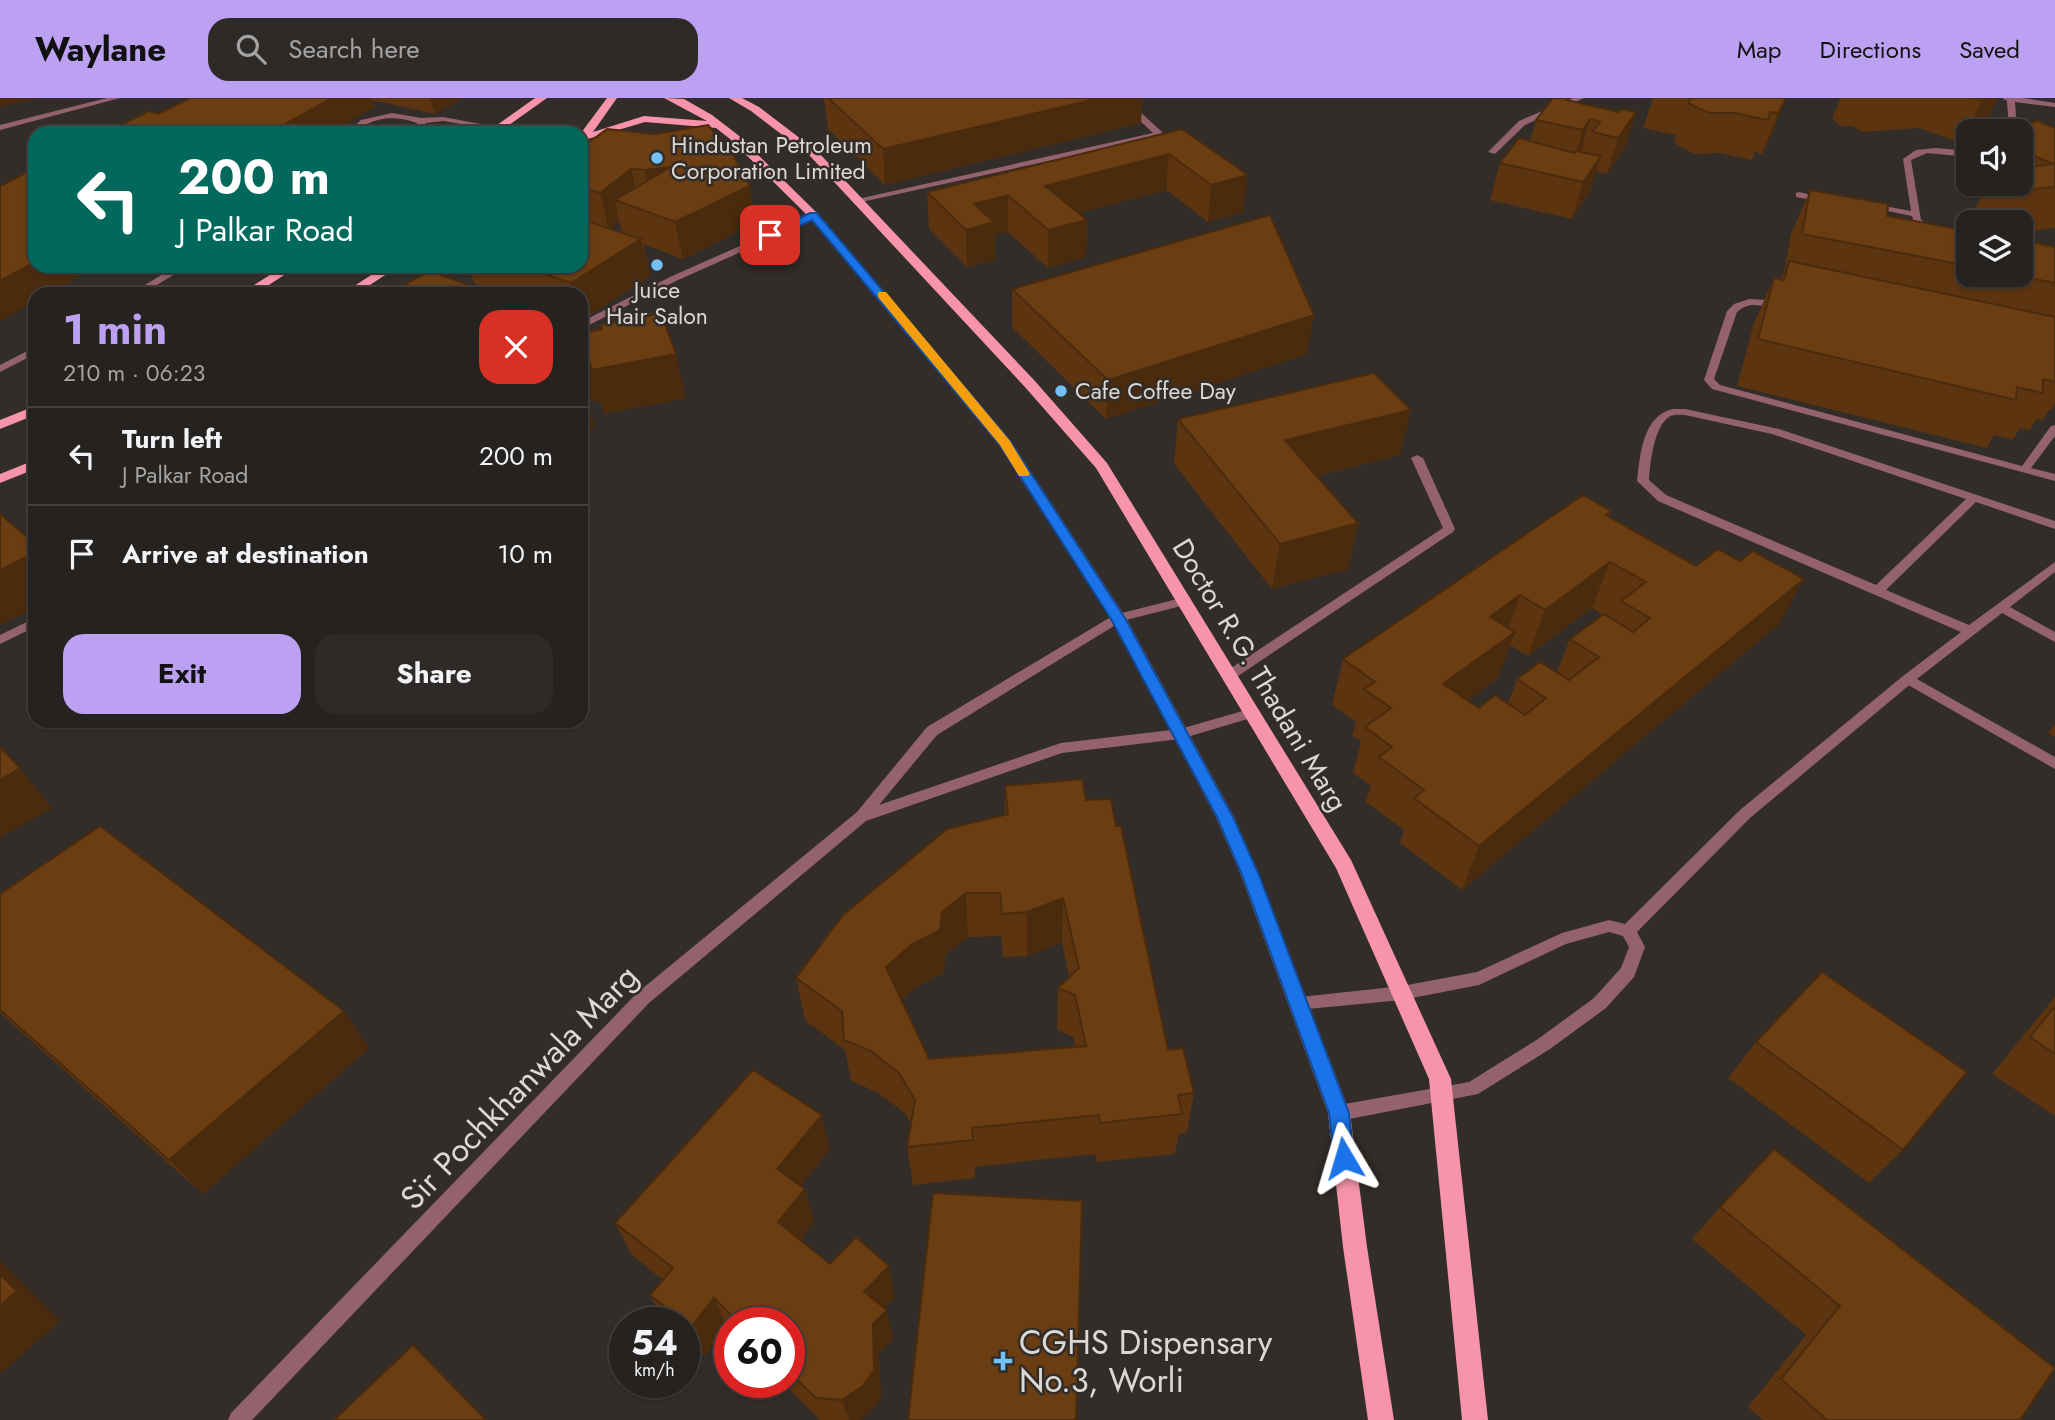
<!DOCTYPE html>
<html lang="en">
<head>
<meta charset="utf-8">
<style>
	:root { --surface:#26221f; --page:#2e2a28; --text:#f1f3f6; --muted:#a4a4a4; --line:#423f3d; --accent:#bca0f2 }
	body { margin:0; font-family:Jost,sans-serif; background:var(--page); color:var(--text); height:100vh; display:flex; flex-direction:column; font-size:26px; white-space:nowrap }
	* { box-sizing:border-box; margin:0 }
	p { font-size:23px; color:var(--muted) }
	.icon { flex:none; width:38px; height:38px; fill:none; stroke:currentColor; stroke-width:2; stroke-linecap:round; stroke-linejoin:round }
	.map { position:relative; flex:1; overflow:hidden }
	.details { position:absolute; left:28px; top:189px; width:560px; height:441px; display:flex; flex-direction:column; background:var(--surface); border-radius:21px; box-shadow:0 2px 5px #0004,0 0 0 2px var(--line) }
	.details>* { flex:none }
	.hud { position:absolute; left:28px; top:28px; width:560px; height:147px; border-radius:21px; box-shadow:0 2px 5px #0004,0 0 0 2px var(--line); background:#00695c; color:#fff; overflow:hidden }
	.buttons { position:absolute; left:1956px; top:21px; display:grid; gap:14px }
	.buttons a { display:grid; place-items:center; width:77px; height:77px; border-radius:14px; background:var(--surface); box-shadow:0 2px 5px #0004,0 0 0 2px var(--line); font-size:35px }
	.speed { position:absolute; left:609px; top:1209px; display:flex; gap:14px; font-size:35px; font-weight:700; text-align:center }
	.speed>* { display:grid; place-content:center; width:91px; height:91px; border-radius:50%; background:var(--surface); box-shadow:0 2px 5px #0004,0 0 0 2px var(--line); line-height:1 }
	.speed small { font-size:18px; font-weight:400 }
	.speed .limit { border:10px solid #d22; background:#fff; color:#111 }
	.pin { position:absolute; display:grid; place-items:center; width:60px; height:60px; color:#fff; margin:-30px; border-radius:14px; box-shadow:0 4px 10px #0006 }
	.me { position:absolute; width:77px; margin:-38px; rotate:353deg; stroke-linejoin:round; filter:drop-shadow(0 0 5px #0008) }
	.turn { display:flex; align-items:center; gap:24px; height:147px; padding:0 35px; font-size:32px }
	.turn .icon { width:91px; height:91px; stroke-width:2.5 }
	.turn b { display:block; font-size:49px; line-height:60px }
	.round { display:grid; place-items:center; flex:none; width:74px; height:74px; border-radius:21px; background:var(--page) }
	.summary { display:flex; align-items:center; justify-content:space-between; height:119px; padding:0 35px }
	h1 { font-size:42px; font-weight:700; line-height:52px; color:var(--accent) }
	.button { display:flex; gap:14px; margin-top:auto; padding:14px 35px }
	.button a { flex:1; height:80px; border-radius:21px; background:var(--accent); color:#111; font-size:28px; font-weight:700; line-height:80px; text-align:center }
	.button a+a { background:var(--page); color:var(--text) }
	ul { padding:0; list-style:none }
	li { display:flex; align-items:center; gap:21px; height:98px; padding:0 35px; border-top:2px solid var(--line) }
	li div { flex:1 }
	li b { display:block; font-size:26px }
	li em { font-style:normal }
	header { display:flex; align-items:center; gap:42px; box-sizing:border-box; height:98px; padding:0 35px; background:var(--accent); color:#111 }
	header strong { font-size:33px }
	nav { display:flex; gap:38px; margin-inline-start:auto; font-size:24px }
	.search { width:490px; height:63px; background:var(--page); display:flex; align-items:center; gap:18px; box-sizing:border-box; padding:0 24px; border-radius:21px; color:var(--muted); font-size:26px }
	.map>svg:first-child { display:block }
	.lines { fill:none; stroke-linecap:round; stroke-linejoin:round }
	.service { fill:#93626d; fill-rule:evenodd }
	.minor { fill:#93626d; fill-rule:evenodd }
	.tertiary { fill:#93626d; fill-rule:evenodd }
	.primary { fill:#f793ab; fill-rule:evenodd }
	.wall { fill:#5c3410; fill-rule:evenodd }
	.shaded-wall { fill:#4b2b0d }
	.building { fill:#6b3d13; stroke:#4b2b0d; stroke-width:2; fill-rule:evenodd }
	.route { fill:#1a73e8; stroke:#114b97; stroke-width:2 }
	.slow { fill:#f59e0b }
	.poi-dot { fill:#73c0f6; stroke:#322d29; stroke-width:2.5 }
	.labels { text-anchor:middle; dominant-baseline:central; stroke-width:5; stroke-linejoin:round; paint-order:stroke }
	.far-poi-label { font-size:23px; fill:#dbd8d5; stroke:#322d29; text-anchor:start }
	.street-label { font-size:28px; fill:#dbd8d5; stroke:#322d29 }
	.near-street-label { font-size:33px; fill:#dbd8d5; stroke:#322d29 }
	.near-poi-label { font-size:33px; fill:#dbd8d5; stroke:#322d29; text-anchor:start }
</style>
</head>
<body>
<header>
<strong>Waylane</strong>
<div class="search"><svg class="icon" aria-label="search" viewBox="0 0 24 24"><circle cx="10" cy="10" r="6"/><path d="M15 15l6 6"/></svg>Search here</div>
<nav><a>Map</a><a>Directions</a><a>Saved</a></nav>
</header>
<div class="map">
<svg width="2055" height="1322" viewBox="0 0 2055 1322">
	<rect width="100%" height="100%" fill="#322d29"/>
	<g class="lines">
		<g class="service">
			<path d="M1116,0h9l37,34v4l-305,67 -4,-3 300,-67z"/>
			<path d="M392,15l29,5 22,-1 59,11 -4,2 -55,-9 -18,2 2,3 -4,7h-8l4,-7 -2,-3c-16,-6 -35,-7 -50,1 -9,4 -10,9 -20,9l14,-13z"/>
			<path d="M176,168h12l-46,28h-12z"/>
			<path d="M35,249v7l-35,18v-7z"/>
			<path d="M1417,357l6,3 32,71 -2,3 -218,146h-10l-2,-3 2,-3 218,-144 -32,-70z"/>
			<path d="M1908,576l147,83v12l-152,-87 -2,-3z"/>
		</g>
		<g class="minor">
			<path d="M107,0h13l-120,32v-5z"/>
			<path d="M1573,0h11l-59,27 -30,29 -7,-2 31,-31z"/>
			<path d="M2002,0h21l32,5v4l-40,-5 2,29h-8l-2,-30z"/>
			<path d="M1936,50l33,3v6l-42,-4 -16,7 10,60 9,6 39,7v6c-17,-3 -53,-3 -57,-23l-48,-10 4,-3 43,8 -8,-52 13,-9z"/>
			<path d="M1799,94l29,7 -4,3 -28,-5v-4z"/>
			<path d="M814,115l3,1v4l-141,63 -95,48v-7l89,-45z"/>
			<path d="M1749,201l19,1 19,5c-15,9 -32,-9 -50,7l-23,67 6,6 302,81 29,-40 4,-1v11l-24,32 24,6v7l-343,-92 -8,-9 23,-69 7,-7z"/>
			<path d="M1673,311h12l94,20 276,92v8l-79,-27 -90,88 83,35 86,-63v10l-45,35 45,25v10l-53,-29 -89,69 -163,136 -113,114 8,15 -11,30 -28,31 -56,41 -72,45 -139,27 -6,-2 -3,-6 3,-6 6,-2 130,-23 69,-43 56,-41 27,-30 8,-21 -6,-11 -14,-4 -43,12 -87,41 -77,15 -105,10 -6,-2 -2,-5 2,-5 111,-12 75,-14 85,-39 47,-13 16,4 115,-114 163,-134 58,-44 -303,-131 -21,-20c3,-26 6,-66 36,-72zM1685,317l87,19 194,65 -90,86 -210,-90 -17,-15c1,-16 5,-54 20,-63 4,-3 11,-2 16,-2z"/>
			<path d="M35,520v9l-35,17v-9z"/>
		</g>
		<path class="tertiary" d="M1185,499l6,4 -2,3 -67,17 -185,114 -58,70 182,-62 119,-14 73,-21 5,2 2,3 -2,3 -78,23 -118,14 -196,68 -217,182 -397,417h-24l3,-7 406,-420 220,-181 70,-85 187,-112z"/>
		<g class="primary">
			<path d="M535,0h12l-49,35h-12z"/>
			<path d="M607,0h10l-24,34 51,-16 63,5 -43,-23 20,1 28,16 26,20 80,79 192,226 116,178 108,199 25,58 91,238 17,134 27,173h-26l-25,-173 -15,-134 -87,-238 -25,-58 -105,-198 -112,-174 -189,-227 -80,-79 -14,-11 -71,-6 -64,19v-8z"/>
			<path d="M729,0h13l17,9 59,45 216,228 73,83 244,397 100,219 37,341h-26l-33,-341 -93,-211 -240,-400 -72,-82 -214,-230 -59,-45z"/>
			<path d="M284,168h14l-43,28h-15z"/>
			<path d="M385,168h14l-43,28h-14z"/>
			<path d="M35,308v9l-35,14v-9z"/>
			<path d="M35,362v9l-35,14v-9z"/>
		</g>
	</g>
	<g class="wall">
		<path d="M190,0h272l-27,16 -63,-14 3,7 -216,7z"/>
		<path d="M824,0h318l-1,25 -256,62 -57,-56z"/>
		<path d="M1653,0h133l-14,35 -10,21 -7,-2 -3,8 -32,-7 -26,1 -20,-11 2,-8 -33,-7z"/>
		<path d="M1841,0h157l-16,33h-13l-8,12 -42,-15 -57,4 -9,-6h-12l-9,-8z"/>
		<path d="M1568,3l51,11h17l-11,35 -18,27 -11,-3 -6,21 -18,27 -82,-19 10,-37 30,-22 6,-21z"/>
		<path d="M2055,30v100l-34,4v-10h-41l-8,-7 14,-28 -7,-3h42v-53z"/>
		<path d="M607,31l148,94 -72,36 -40,-15 7,32 -69,45v-27h-77l-30,-11 -6,-17h113v-118zM619,123l3,11 -12,-3z"/>
		<path d="M1182,31l61,83 -35,10 -42,-32 -87,23 8,7 -1,37 -38,11 -40,-36 -13,3v25l-28,7 -38,-38 -2,-37z"/>
		<path d="M1810,92l77,26 82,15v44h52l34,-28v157l-4,6h-2l-6,10 -6,-1 -7,11 -10,-2 -7,12 -19,-5 -7,13 -250,-62 17,-63 20,-45 7,1 3,-7 7,-38z"/>
		<path d="M1012,191l295,65 -201,65 -94,-92z"/>
		<path d="M601,231l85,69 -82,16 -4,-14 -9,2 -10,-36v-33z"/>
		<path d="M1178,321l222,36 -84,21 42,47 -10,46 -76,20 -98,-125z"/>
		<path d="M1611,413l-2,6 170,107 -317,266 -62,-47 4,-13 -38,-28 5,-16 -18,-13 8,-32 -9,-6 4,-13 -24,-17 11,-46zM1592,510l11,7 -33,24 -13,33 -40,7 -9,25 -29,4 -11,-8 30,-22 12,-33 18,11z"/>
		<path d="M2055,627v12l-7,-4z"/>
		<path d="M1005,688l81,14 30,26 52,224 26,43 -7,40 -8,1 -4,20 -78,8 -2,-8 -120,13v11l-62,7 -6,-38 4,-23 -6,-11 -28,-21 -26,-11 -6,-31 -40,-30 -9,-42 209,-163zM1001,838l2,21 24,-1 35,-14 7,35 -11,11 -1,42 16,7 2,10 -146,12 -27,-59 14,-13 28,-14 1,-18 23,-18z"/>
		<path d="M0,796l344,117 25,37 -166,146 -203,-181z"/>
		<path d="M2055,899v119l-63,-42z"/>
		<path d="M1756,944l147,108 -34,33 -141,-105z"/>
		<path d="M830,1052l-30,36 5,3 9,33 -14,18 30,24 65,33 -11,11 9,32 -14,13 2,45 -11,15 -10,7h-40l-38,-38h7v-59h-59v8l-3,-3 -22,28 -21,-17v-16h-19l-15,-28 13,-15 -31,-25 -17,-32z"/>
		<path d="M1720,1109l300,213h-257l-15,-13 58,-72 -114,-96z"/>
	</g>
	<g class="shaded-wall">
		<path d="M0,0h37l-37,9z"/>
		<path d="M332,0h40l3,9 -45,26h-61z"/>
		<path d="M430,0h32l-27,16z"/>
		<path d="M1100,0h42l-1,25 -256,62 -2,-36z"/>
		<path d="M1786,0l-14,35 -10,21 16,-41z"/>
		<path d="M1988,0h10l-16,33h-13v8l-8,4 21,-42z"/>
		<path d="M1636,14l-11,35 -18,27 11,-36z"/>
		<path d="M1590,21l-10,36 -8,11 11,-36z"/>
		<path d="M1169,56l-3,36 -121,32v-36z"/>
		<path d="M1601,58l-11,36 -18,27 11,-37z"/>
		<path d="M671,69l-18,40 -8,-37z"/>
		<path d="M631,71l8,36 -24,-5 4,21 -10,9 -9,-37z"/>
		<path d="M1248,77l-5,37 -35,10 3,-37z"/>
		<path d="M750,88l5,37 -72,36 -8,-37z"/>
		<path d="M1008,97v37l-13,3v25l-28,7 -1,-37 8,-26z"/>
		<path d="M1087,122l-1,37 -38,11v-38z"/>
		<path d="M641,141l9,37 -69,45v-27h-7l-3,-11z"/>
		<path d="M35,164v4h62l-49,28h-13v7l-35,20v-40z"/>
		<path d="M1314,217l-7,39 -201,65 2,-39z"/>
		<path d="M676,256l10,44 -82,16 -12,-44z"/>
		<path d="M588,258l12,44 -9,2 -10,-38v-7z"/>
		<path d="M583,288l11,39 -13,26v-61z"/>
		<path d="M1411,312l-11,45 -123,30 8,-45z"/>
		<path d="M1358,425l-10,46 -76,20 8,-45z"/>
		<path d="M35,455v54l-35,18v-55z"/>
		<path d="M1610,464l-18,46 -64,48 17,-46z"/>
		<path d="M1804,481l-25,45 -317,266 17,-44z"/>
		<path d="M1520,497l-15,44 10,-7 -17,46 -70,51 15,-45 47,-67z"/>
		<path d="M167,623h12l-9,5z"/>
		<path d="M20,670l32,40 -52,30v-58z"/>
		<path d="M966,795l2,44 -23,18 -1,18 -28,14 -24,22 -6,-42 56,-55z"/>
		<path d="M1063,800l-1,44 -35,14v-44z"/>
		<path d="M344,913l25,37 -166,146 -34,-34z"/>
		<path d="M822,1017l8,35 -43,52 -10,-33z"/>
		<path d="M805,1091l9,33 -26,32 -10,-32z"/>
		<path d="M0,1163l60,60 -60,53z"/>
		<path d="M889,1168l6,31 -24,25 -7,-30z"/>
		<path d="M714,1200l13,30 -22,28 -14,-29z"/>
		<path d="M887,1212l6,30 -14,13 2,45 -11,15 -10,7h-11l-7,-20 31,-76z"/>
	</g>
	<g class="building">
		<path d="M190,0h142l-63,35h-164l44,-22 10,3z"/>
		<path d="M828,0h272l-217,51z"/>
		<path d="M1553,0h15l-2,2 53,12 2,-3 15,3 -18,26 -26,-6 8,-10 -10,-3 -7,11 -47,-10z"/>
		<path d="M1690,0h96l-8,15 -8,-1 -2,8 -33,-7h-26l-21,-10z"/>
		<path d="M1974,0h14l-6,3z"/>
		<path d="M2038,23l17,7v59l-24,2 -10,-7v-14l32,-4 -32,-14v-19h-20z"/>
		<path d="M708,27l25,30 17,31 -75,36 -60,-22 56,-33 -26,3 -14,-1 -31,24 -19,-6v-39l26,-19 48,5z"/>
		<path d="M1182,31l66,46 -37,10 -42,-31 -124,32 42,34 -39,10 -40,-35 -34,9 20,18 -28,8 -39,-38z"/>
		<path d="M1519,40l55,15 2,-2 25,5 -18,26 -83,-19z"/>
		<path d="M35,70v94l-35,19v-95z"/>
		<path d="M1810,92l78,14 -1,12 82,15v35l-167,-32z"/>
		<path d="M1270,117l44,100 -206,65 -96,-91z"/>
		<path d="M581,121l60,20 -70,44 -50,-17h60z"/>
		<path d="M2021,142l34,7v36l-41,-8h7z"/>
		<path d="M1789,163l266,56v65l-12,-3v14l-26,-6 -1,13 -258,-61 16,-61 10,2z"/>
		<path d="M429,173l66,23h-106z"/>
		<path d="M661,215l15,41 -84,16 -4,-14 -7,1v-24l21,-4 -2,-4z"/>
		<path d="M1374,275l37,37 -126,30 73,83 -78,21 -102,-125z"/>
		<path d="M1583,397l28,16 -5,4 90,51 22,-17 22,12 13,-10 51,28 -325,267 -65,-48 10,-8 -45,-33 13,-10 -27,-20 26,-19 -27,-19 11,-7 -32,-23zM1610,464l36,20 -25,19 29,17 -17,14 -29,-18 -34,25 29,18 -30,23 -29,-18 -23,17 29,19 -21,17 -30,-20 -16,13 -36,-24 72,-52 -25,-15 30,-22 25,15z"/>
		<path d="M0,416l35,30v9l-35,17z"/>
		<path d="M0,649l20,21 -20,12z"/>
		<path d="M1082,681l4,21 25,-1 5,27h5l47,224 15,-2 11,45 -16,2 4,19 -82,9 -1,-8 -127,13 1,12 -66,7 8,-47 -16,-27 -28,-22 -27,-11 -2,-29 -46,-33 47,-63 104,-86 61,-15 -3,-28zM966,795h34l2,21 25,-2 36,-14 16,70 -21,20 17,7 11,51 -157,13 -43,-92 26,-23 28,-14 2,-18z"/>
		<path d="M100,728l244,185 -175,149 -169,-150v-116z"/>
		<path d="M1822,874l145,100 -64,78 -147,-108z"/>
		<path d="M2055,908v48l-25,-17z"/>
		<path d="M753,972l69,45 -45,54 28,20 -27,33 52,42 26,-27 33,29 -25,26 23,18 -14,14 1,46 -11,16 -21,14 -26,-2 -27,-26v-49h-50l-25,-25 -23,29 -41,-32 23,-27 -58,-45z"/>
		<path d="M1774,1051l281,219 -35,52h-193l-46,-41 59,-73 -120,-99z"/>
		<path d="M933,1095l149,8 -6,219h-168z"/>
		<path d="M0,1176l17,17 -17,15z"/>
		<path d="M413,1247l73,75h-152z"/>
	</g>
	<path class="route" d="M810,115h7l193,228 115,177 108,199 26,58 90,238 5,45 -3,7 -7,3 -7,-3 -3,-7 -5,-45 -87,-238 -25,-58 -106,-198 -111,-174 -188,-225 -38,18 -9,-3z"/>
	<path class="slow" d="M878,194h8l124,149 20,33 -2,2h-9l-19,-31 -122,-148z"/>
	<g class="poi-dot">
		<circle cx="657" cy="60" r="7"/>
		<circle cx="657" cy="167" r="7"/>
		<circle cx="1061" cy="293" r="7"/>
		<path d="M999.5 1252.5h7v7h7v7h-7v7h-7v-7h-7v-7h7z"/>
	</g>
	<g class="labels">
		<g class="far-poi-label">
			<text x="671" y="47">Hindustan Petroleum<tspan x="671" dy="26">Corporation Limited</tspan></text>
			<text x="657" y="192" text-anchor="middle">Juice<tspan x="657" dy="26">Hair Salon</tspan></text>
			<text x="1075" y="293">Cafe Coffee Day</text>
		</g>
		<g class="street-label">
			<text transform="translate(1260 577) rotate(59)">Doctor R.G. Thadani Marg</text>
		</g>
		<g class="near-street-label">
			<text transform="translate(519 989) rotate(-46)">Sir Pochkhanwala Marg</text>
		</g>
		<g class="near-poi-label">
			<text x="1019" y="1244">CGHS Dispensary<tspan x="1019" dy="38">No.3, Worli</tspan></text>
		</g>
	</g>
</svg>
<div class="buttons">
<a><svg class="icon" aria-label="sound" viewBox="0 0 24 24"><path d="M4 9h4l5-4v14l-5-4H4zM17 9q2 3 0 6"/></svg></a>
<a><svg class="icon" aria-label="layers" viewBox="0 0 24 24"><path d="M12 4l9 5-9 5-9-5zM3 14l9 5 9-5"/></svg></a>
</div>
<div class="speed"><div>54<small>km/h</small></div><div class="limit">60</div></div>
<div class="pin" style="left:770px;top:137px;background:#d93025"><svg class="icon" aria-label="arrive" viewBox="0 0 24 24"><path d="M6 21V4h12l-3 4 3 4H6"/></svg></div>
<svg class="me" style="left:1344px;top:1060px" viewBox="-20 -20 40 40"><path d="M0-17L14 15 0 8-14 15z" fill="#1a73e8" stroke="#fff" stroke-width="4"/></svg>
<div class="hud">
<div class="turn"><svg class="icon" aria-label="left" viewBox="0 0 24 24"><path d="M17 20v-9H6M10 6l-5 5 5 5"/></svg><div><b>200 m</b>J Palkar Road</div></div>
</div>
<section class="details">
<div class="summary"><div><h1>1 min</h1><p>210 m · 06:23</p></div><a class="round" style="background:#d93025;color:#fff"><svg class="icon" aria-label="close" viewBox="0 0 24 24"><path d="M6 6l12 12M18 6L6 18"/></svg></a></div>
<ul>
<li><svg class="icon" aria-label="left" viewBox="0 0 24 24"><path d="M17 20v-9H6M10 6l-5 5 5 5"/></svg><div><b>Turn left</b><p>J Palkar Road</p></div><em>200 m</em></li>
<li><svg class="icon" aria-label="arrive" viewBox="0 0 24 24"><path d="M6 21V4h12l-3 4 3 4H6"/></svg><div><b>Arrive at destination</b></div><em>10 m</em></li>
</ul>
<div class="button"><a>Exit</a><a>Share</a></div>
</section>
</div>
</body>
</html>
